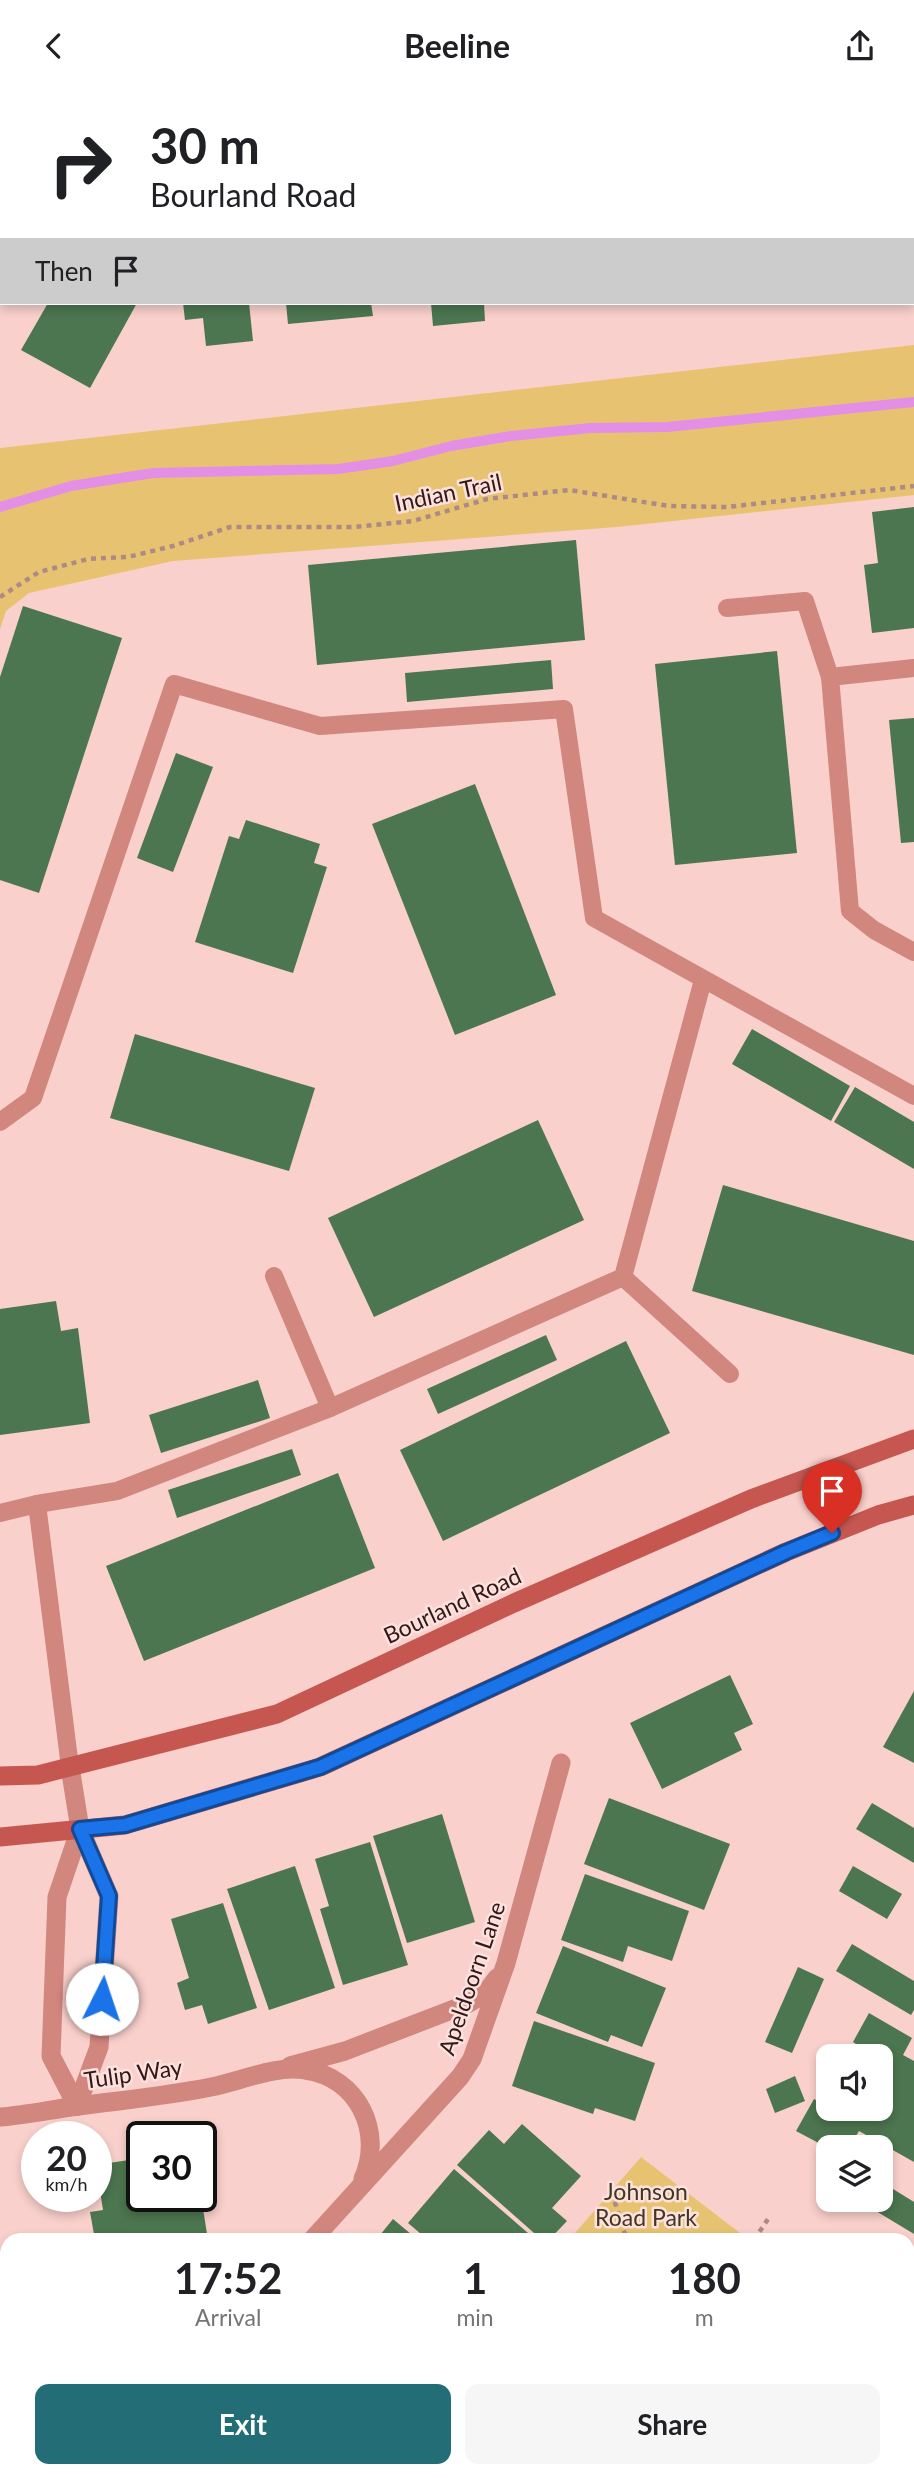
<!DOCTYPE html>
<html lang="en">
<head>
<meta charset="utf-8">
<style>
	:root { --surface:#fff; --page:#f6f6f6; --text:#202124; --muted:#757577; --accent:#236d76 }
	body { margin:0; font-family:Lato,sans-serif; background:var(--page); color:var(--text); height:100vh; display:flex; flex-direction:column; font-size:26px; white-space:nowrap }
	* { box-sizing:border-box; margin:0 }
	p { font-size:23px; color:var(--muted) }
	.icon { flex:none; width:38px; height:38px; fill:none; stroke:currentColor; stroke-width:2; stroke-linecap:round; stroke-linejoin:round }
	.map { position:relative; flex:1; overflow:hidden }
	.side { position:absolute; left:0px; top:2142px; width:915px; height:245px; display:flex; flex-direction:column; background:var(--surface); border-radius:21px 21px 0 0; box-shadow:0 4px 10px #0003 }
	.side>* { flex:none }
	.hud { position:absolute; left:0px; top:0px; width:915px; height:214px; box-shadow:0 4px 10px #0003; background:#fff; color:var(--text); overflow:hidden }
	.tools { position:absolute; left:816px; top:1953px; display:grid; gap:14px }
	.tools a { display:grid; place-items:center; width:77px; height:77px; border-radius:14px; background:var(--surface); box-shadow:0 4px 10px #0003; font-size:35px }
	.speed { position:absolute; left:21px; top:2030px; display:flex; gap:14px; font-size:35px; font-weight:700; text-align:center }
	.speed>* { display:grid; place-content:center; width:91px; height:91px; border-radius:50%; background:var(--surface); box-shadow:0 4px 10px #0003; line-height:1 }
	.speed small { font-size:18px; font-weight:400 }
	.speed .limit { border:4px solid #111; border-radius:10px; background:#fff; color:#111 }
	.pin { position:absolute; display:grid; place-items:center; width:60px; height:60px; color:#fff; margin:-72px -30px; border-radius:50% 50% 50% 0; rotate:-45deg; box-shadow:0 0 7px #0007 }
	.pin .icon { rotate:45deg }
	.me { position:absolute; width:77px; margin:-38px; rotate:4deg; stroke-linejoin:round; filter:drop-shadow(0 0 5px #0008) }
	.turn { display:flex; align-items:center; gap:24px; height:147px; padding:0 35px; font-size:32px }
	.turn .icon { width:91px; height:91px; stroke-width:2.5 }
	.turn b { display:block; font-size:49px; line-height:60px }
	.then { display:flex; align-items:center; height:66px; padding:0 35px; background:#0003; gap:14px; font-size:26px }
	.eta { display:flex; justify-content:space-evenly; align-items:center; height:119px; text-align:center }
	.eta b { font-size:42px; font-weight:700; line-height:49px }
	.button { display:flex; gap:14px; margin-top:auto; padding:14px 35px }
	.button a { flex:1; height:80px; border-radius:14px; background:var(--accent); color:#fff; font-size:28px; font-weight:700; line-height:80px; text-align:center }
	.button a+a { background:var(--page); color:var(--text) }
	header { display:flex; justify-content:space-between; align-items:center; height:91px; padding:0 35px; background:var(--surface); font-size:32px; font-weight:700 }
	.map>svg:first-child { display:block }
	.green { fill:#e7c371 }
	.lines { fill:none; stroke-linecap:round; stroke-linejoin:round }
	.stream { stroke:#e38fe5; stroke-width:10 }
	.building { fill:#4c764f }
	.path { stroke:#ad8a86; stroke-width:4.5; stroke-dasharray:5 5; stroke-linecap:butt }
	.service { stroke:#d1867e; stroke-width:18 }
	.minor { stroke:#d1867e; stroke-width:19 }
	.secondary { stroke:#c55750; stroke-width:19 }
	.route-casing { stroke:#114b97; stroke-width:18 }
	.route { stroke:#1a73e8; stroke-width:12 }
	.labels { text-anchor:middle; dominant-baseline:central; stroke-width:5; stroke-linejoin:round; paint-order:stroke }
	.street-label { font-size:23px; fill:#311917; stroke:#fde1de }
	.park-label { font-size:23px; fill:#403621; stroke:#fde1de }
</style>
</head>
<body>
<header><svg class="icon" aria-label="back" viewBox="0 0 24 24"><path d="M15 5l-7 7 7 7"/></svg>Beeline<svg class="icon" aria-label="share" viewBox="0 0 24 24"><path d="M12 15V3M7 8l5-5 5 5M5 13v7h14v-7"/></svg></header>
<div class="map">
<svg width="914" height="2387" viewBox="0 0 914 2387">
	<rect width="100%" height="100%" fill="#f9d0cb"/>
	<g class="green">
		<path d="M914,254v150l-297,32 -444,34 -144,32 -23,18 -6,18v-181z"/>
		<path d="M641,2066l108,83h-180z"/>
		<path d="M908,2240l6,3v144h-551l6,-7h539z"/>
	</g>
	<g class="lines">
		<path class="stream" d="M0,416l71,-21 82,-13 185,-4 55,-8 58,-15 60,-10 80,-8 76,-1 247,-25"/>
	</g>
	<g class="building">
		<path d="M48,212h89l-47,85 -69,-38z"/>
		<path d="M183,212h66l4,38 -47,5 -3,-28 -18,2z"/>
		<path d="M286,212h85l2,13 -85,8z"/>
		<path d="M431,212h53l1,18 -52,5z"/>
		<path d="M914,416v121l-42,5 -8,-68 14,-2 -6,-51z"/>
		<path d="M576,449l9,100 -268,25 -9,-100z"/>
		<path d="M23,515l99,32 -83,255 -39,-13v-203z"/>
		<path d="M777,560l20,202 -122,12 -20,-201z"/>
		<path d="M551,569l2,29 -146,13 -2,-29z"/>
		<path d="M914,627v124l-13,1 -12,-123z"/>
		<path d="M176,662l37,14 -40,105 -36,-14z"/>
		<path d="M475,693l81,211 -101,40 -83,-211z"/>
		<path d="M246,729l74,24 -6,19 13,4 -34,106 -98,-31 34,-106 10,3z"/>
		<path d="M752,938l98,57 -19,35 -99,-57z"/>
		<path d="M135,943l180,54 -26,83 -179,-53z"/>
		<path d="M855,996l59,35v47l-80,-47z"/>
		<path d="M538,1029l46,100 -210,97 -46,-99z"/>
		<path d="M723,1094l191,56v114l-222,-64z"/>
		<path d="M56,1210l5,30 17,-3 12,95 -90,12v-126z"/>
		<path d="M546,1244l11,25 -119,54 -11,-25z"/>
		<path d="M626,1250l44,92 -227,108 -43,-91z"/>
		<path d="M258,1289l12,38 -109,35 -12,-38z"/>
		<path d="M292,1358l9,26 -124,43 -9,-28z"/>
		<path d="M338,1382l37,95 -231,93 -38,-95z"/>
		<path d="M730,1584l23,49 -19,9 8,17 -80,39 -32,-66z"/>
		<path d="M914,1600v72l-31,-16z"/>
		<path d="M609,1707l121,46 -26,66 -120,-46z"/>
		<path d="M872,1712l42,25v35l-58,-34z"/>
		<path d="M442,1723l33,108 -68,21 -34,-107z"/>
		<path d="M370,1751l38,123 -65,20 -23,-76 9,-3 -14,-47z"/>
		<path d="M295,1775l40,122 -66,22 -42,-121z"/>
		<path d="M853,1775l49,28 -15,25 -48,-28z"/>
		<path d="M585,1783l104,37 -17,50 -44,-15 -5,16 -62,-22z"/>
		<path d="M223,1812l34,105 -49,16 -6,-19 -17,5 -8,-27 12,-5 -18,-59z"/>
		<path d="M852,1853l62,37v29l-3,5 -75,-44z"/>
		<path d="M563,1855l103,42 -24,59 -31,-12 -3,7 -72,-29z"/>
		<path d="M798,1876l26,12 -32,74 -27,-11z"/>
		<path d="M869,1922l43,25 -9,17 11,6v101l-55,-31 -10,16 -21,1 -32,-17 18,-32 8,4 6,-10v16h52v-53h-31l7,-12 -3,-2z"/>
		<path d="M534,1930l121,42 -20,58 -40,-13 -2,6 -81,-28z"/>
		<path d="M795,1985l10,25 -30,12 -9,-24z"/>
		<path d="M522,2033l59,52 -29,32 15,13 -18,19h-7l-85,-75 32,-35 15,14z"/>
		<path d="M142,2067v38h59l7,44h-113l-5,-28 13,-2 -7,-45z"/>
		<path d="M454,2078l82,71h-108l-20,-17z"/>
		<path d="M885,2093l29,18v32l-43,-26 4,-8h5v-9z"/>
		<path d="M393,2128l25,21h-42z"/>
		<path d="M0,2234l7,4v81l-7,-4z"/>
		<path d="M0,2323l7,4v53h8l-4,7 -11,-6z"/>
		<path d="M199,2380h110l9,7h-110z"/>
	</g>
	<g class="lines">
		<g class="path">
			<path d="M0,506l39,-25 49,-13 40,-2 45,-11 57,-19h124l59,-6 74,-22 82,-9 100,16 58,1 187,-21"/>
			<path d="M610,2102c11,17 7,33 20,47"/>
			<path d="M754,2149l16,-24"/>
			<path d="M908,2341l6,4"/>
			<path d="M445,2387l4,-7"/>
		</g>
		<g class="service">
			<path d="M727,517l78,-7 25,76"/>
			<path d="M914,577l-84,9 20,234 24,19 40,22"/>
			<path d="M0,1031l33,-24 141,-414 146,42 244,-17 30,209 320,178"/>
			<path d="M274,1185l56,132"/>
			<path d="M623,1186l107,97"/>
			<path d="M37,1413l80,-13 213,-83 293,-131 80,-297"/>
			<path d="M0,1422l37,-9 33,263"/>
		</g>
		<g class="minor">
			<path d="M76,2l1,-2"/>
			<path d="M0,144l2,-3"/>
			<path d="M70,1676l10,62 29,67 -10,151 -22,59"/>
			<path d="M290,1975l55,-15 122,-47 18,-10 12,-16"/>
			<path d="M77,2015l-26,-50 6,-159 23,-68"/>
			<path d="M0,2026c27,-2 53,-8 79,-11 45,-6 88,-10 132,-19 30,-6 64,-22 94,-17 53,7 79,62 58,109"/>
			<path d="M312,2149l148,-163 12,-18 34,-96 55,-200"/>
			<path d="M102,2387l6,-7"/>
		</g>
		<g class="secondary">
			<path d="M0,1685l38,-1 239,-61 237,-111 237,-104 163,-60"/>
			<path d="M0,1746l125,-12 195,-58 466,-215 92,-37 36,-10"/>
		</g>
	</g>
	<g class="lines">
		<defs>
			<path id="route" d="M102,1908l7,-103 -29,-67 45,-4 195,-58 466,-215 46,-19"/>
		</defs>
		<use href="#route" class="route-casing"/>
		<use href="#route" class="route"/>
	</g>
	<g class="labels">
		<g class="street-label">
			<text transform="translate(448 401) rotate(-12)">Indian Trail</text>
			<text transform="translate(452 1514) rotate(-25)">Bourland Road</text>
			<text transform="translate(471 1887) rotate(-71)">Apeldoorn Lane</text>
			<text transform="translate(133 1982) rotate(-8)">Tulip Way</text>
		</g>
		<g class="park-label">
			<text x="646" y="2100">Johnson<tspan x="646" dy="26">Road Park</tspan></text>
		</g>
	</g>
</svg>
<div class="tools">
<a><svg class="icon" aria-label="sound" viewBox="0 0 24 24"><path d="M4 9h4l5-4v14l-5-4H4zM17 9q2 3 0 6"/></svg></a>
<a><svg class="icon" aria-label="layers" viewBox="0 0 24 24"><path d="M12 4l9 5-9 5-9-5zM3 14l9 5 9-5"/></svg></a>
</div>
<div class="speed"><div>20<small>km/h</small></div><div class="limit">30</div></div>
<div class="pin" style="left:832px;top:1442px;background:#d93025"><svg class="icon" aria-label="arrive" viewBox="0 0 24 24"><path d="M6 21V4h12l-3 4 3 4H6"/></svg></div>
<svg class="me" style="left:102px;top:1908px" viewBox="-20 -20 40 40"><circle r="19" fill="#fff"/><path d="M0-13L10 11 0 6-10 11z" fill="#1a73e8"/></svg>
<div class="hud">
<div class="turn"><svg class="icon" aria-label="right" viewBox="0 0 24 24"><path d="M7 20v-9h11M14 6l5 5-5 5"/></svg><div><b>30 m</b>Bourland Road</div></div>
<div class="then">Then<svg class="icon" aria-label="arrive" viewBox="0 0 24 24"><path d="M6 21V4h12l-3 4 3 4H6"/></svg></div>
</div>
<section class="side">
<div class="eta">
<div><b>17:52</b><p>Arrival</p></div>
<div><b>1</b><p>min</p></div>
<div><b>180</b><p>m</p></div>
</div>
<div class="button"><a>Exit</a><a>Share</a></div>
</section>
</div>
</body>
</html>
